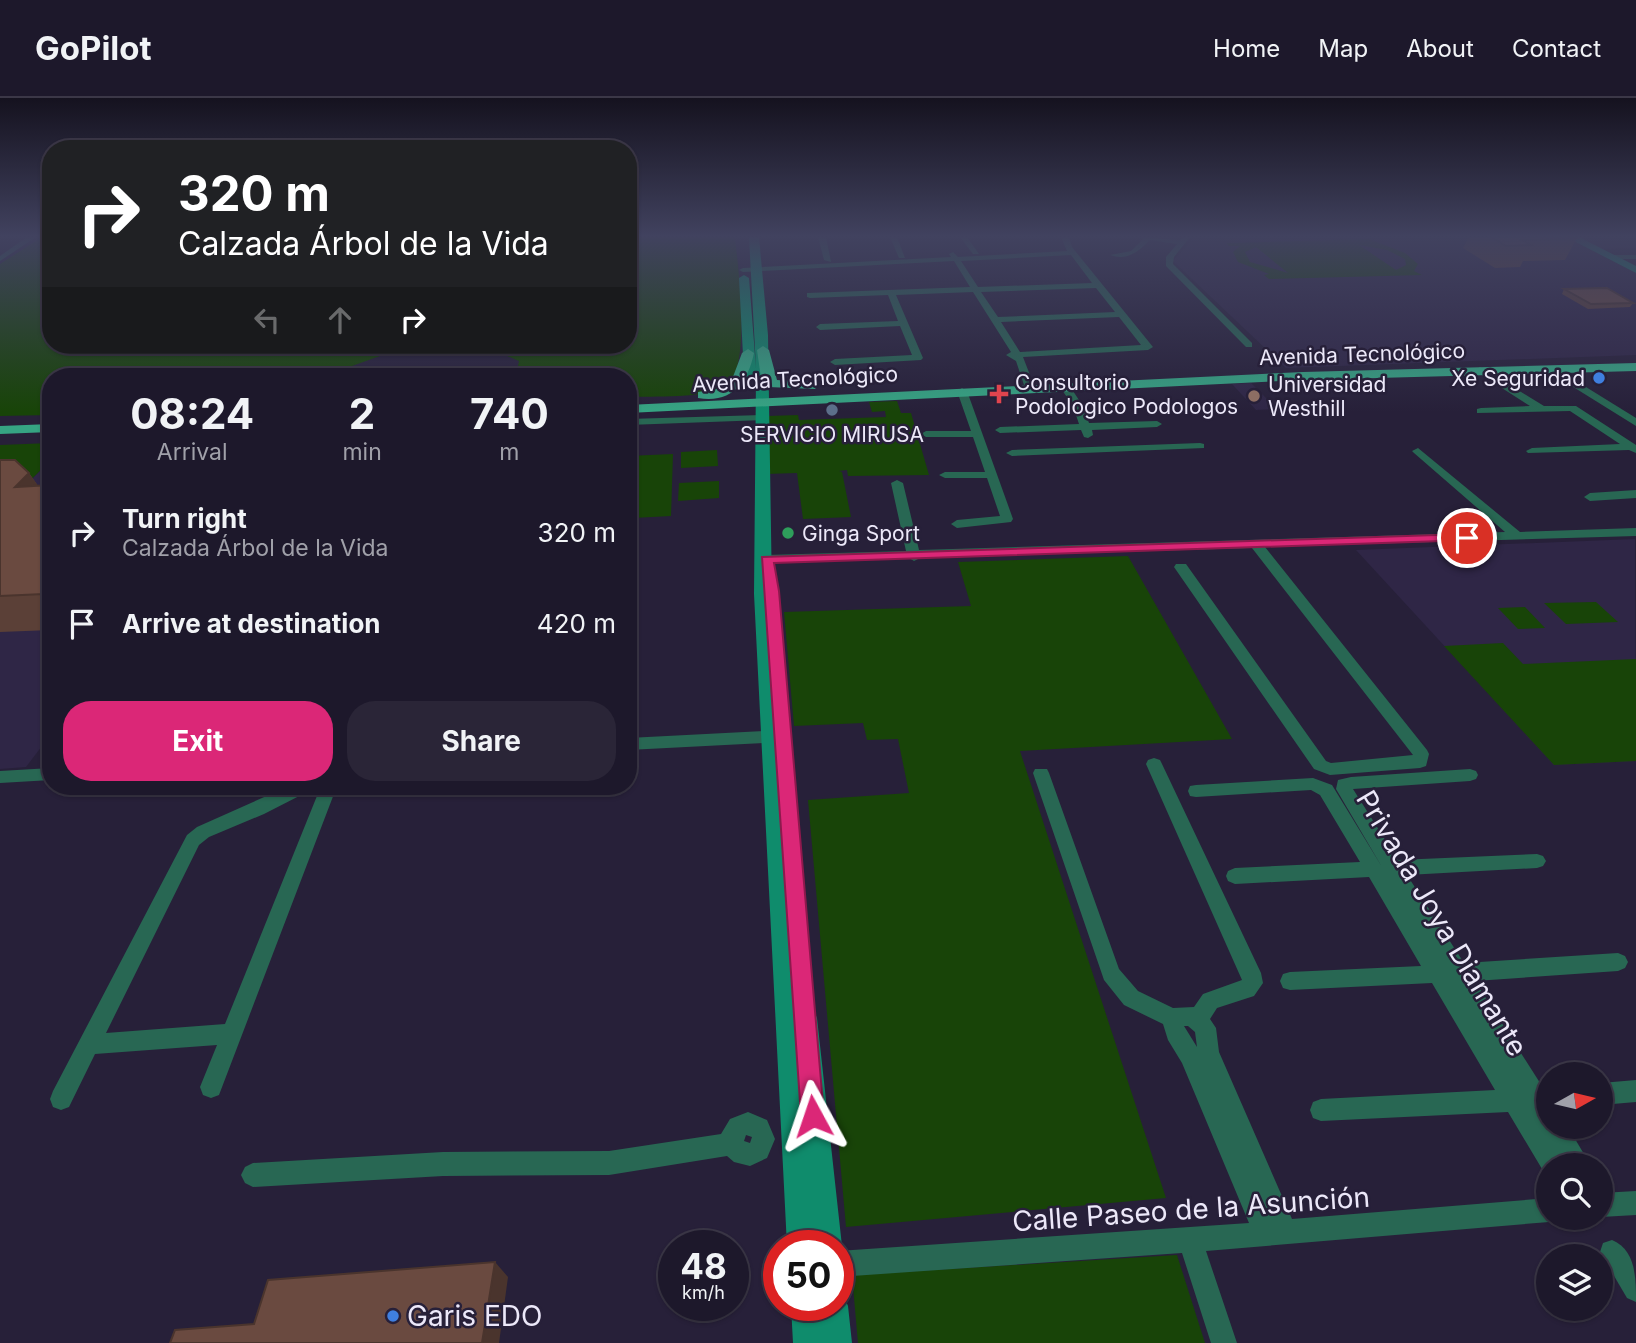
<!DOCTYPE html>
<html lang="en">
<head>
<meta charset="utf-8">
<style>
	:root { --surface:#1d182b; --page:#2a2537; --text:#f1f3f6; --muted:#a0a0a9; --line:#3b3747; --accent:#db2777 }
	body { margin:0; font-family:Inter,sans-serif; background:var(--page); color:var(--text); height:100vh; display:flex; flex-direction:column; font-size:26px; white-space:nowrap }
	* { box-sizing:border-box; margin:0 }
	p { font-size:23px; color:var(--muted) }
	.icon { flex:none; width:38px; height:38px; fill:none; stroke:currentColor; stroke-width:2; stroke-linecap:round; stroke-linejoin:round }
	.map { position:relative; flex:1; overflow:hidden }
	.panel { position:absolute; left:42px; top:270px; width:595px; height:427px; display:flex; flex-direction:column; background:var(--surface); border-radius:28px; box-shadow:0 2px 5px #0004,0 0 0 2px var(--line) }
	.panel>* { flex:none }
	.top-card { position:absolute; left:42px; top:42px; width:595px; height:214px; border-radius:28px; box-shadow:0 2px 5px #0004,0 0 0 2px var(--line); background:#202124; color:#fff; overflow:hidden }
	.needle { width:46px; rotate:82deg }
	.buttons { position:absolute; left:1536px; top:964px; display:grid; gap:14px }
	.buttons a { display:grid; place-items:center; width:77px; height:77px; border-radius:50%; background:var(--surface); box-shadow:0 2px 5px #0004,0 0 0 2px var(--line); font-size:35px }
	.speed { position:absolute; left:658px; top:1132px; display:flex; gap:14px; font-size:35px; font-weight:700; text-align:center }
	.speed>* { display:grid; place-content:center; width:91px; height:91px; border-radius:50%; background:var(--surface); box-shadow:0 2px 5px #0004,0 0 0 2px var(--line); line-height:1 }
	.speed small { font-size:18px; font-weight:400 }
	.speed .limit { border:10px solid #d22; background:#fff; color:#111 }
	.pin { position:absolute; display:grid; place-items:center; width:60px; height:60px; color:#fff; margin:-30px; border:4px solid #fff; border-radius:50%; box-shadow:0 2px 7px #0007 }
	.me { position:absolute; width:77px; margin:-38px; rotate:355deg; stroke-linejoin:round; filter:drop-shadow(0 0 5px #0008) }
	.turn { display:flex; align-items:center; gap:24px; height:147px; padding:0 21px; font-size:32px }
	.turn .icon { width:91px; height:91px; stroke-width:2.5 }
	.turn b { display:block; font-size:49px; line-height:60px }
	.lanes { display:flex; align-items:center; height:66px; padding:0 21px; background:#0003; justify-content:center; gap:35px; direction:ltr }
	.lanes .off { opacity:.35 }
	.eta { display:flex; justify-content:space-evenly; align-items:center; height:119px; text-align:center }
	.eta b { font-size:42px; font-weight:700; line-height:49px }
	.primary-button { display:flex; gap:14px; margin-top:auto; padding:14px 21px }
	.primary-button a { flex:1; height:80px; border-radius:28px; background:var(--accent); color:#fff; font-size:28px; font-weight:700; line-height:80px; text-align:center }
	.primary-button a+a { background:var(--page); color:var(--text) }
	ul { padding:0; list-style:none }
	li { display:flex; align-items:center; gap:21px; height:91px; padding:0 21px }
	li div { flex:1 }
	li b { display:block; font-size:26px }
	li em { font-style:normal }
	header { display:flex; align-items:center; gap:42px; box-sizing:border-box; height:98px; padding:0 35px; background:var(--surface); border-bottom:2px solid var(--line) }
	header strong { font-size:33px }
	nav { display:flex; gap:38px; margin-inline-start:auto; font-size:24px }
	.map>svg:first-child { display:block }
	.built { fill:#2f2646 }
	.green { fill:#184408; fill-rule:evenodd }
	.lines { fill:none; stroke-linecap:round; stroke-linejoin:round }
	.street { fill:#286753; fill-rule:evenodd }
	.secondary { fill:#0f8c6c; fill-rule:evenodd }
	.primary { fill:#36a483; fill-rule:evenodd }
	.wall { fill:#5b4037 }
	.shaded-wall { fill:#4a342d }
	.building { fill:#6a4a40; stroke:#4a342d; stroke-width:2 }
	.route { fill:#db2777; stroke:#8e194d; stroke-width:2 }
	.shop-dot { fill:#3f7fe0; stroke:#272039; stroke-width:2.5 }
	.health-dot { fill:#e0444e; stroke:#272039; stroke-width:2.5 }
	.education-dot { fill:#8d6e63; stroke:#272039; stroke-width:2.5 }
	.service-dot { fill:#5c6f8a; stroke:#272039; stroke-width:2.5 }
	.leisure-dot { fill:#2e9e5b; stroke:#272039; stroke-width:2.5 }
	.labels { text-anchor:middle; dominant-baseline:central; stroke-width:5; stroke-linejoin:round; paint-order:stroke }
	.far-street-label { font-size:21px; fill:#ece8f9; stroke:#272039 }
	.far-poi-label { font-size:21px; fill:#ece8f9; stroke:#272039; text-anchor:start }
	.near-street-label { font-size:28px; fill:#ece8f9; stroke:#272039 }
	.near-poi-label { font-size:28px; fill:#ece8f9; stroke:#272039; text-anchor:start }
</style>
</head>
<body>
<header>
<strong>GoPilot</strong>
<nav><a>Home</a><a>Map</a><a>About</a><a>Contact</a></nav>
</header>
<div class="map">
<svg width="1636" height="1245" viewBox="0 0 1636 1245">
	<rect width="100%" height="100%" fill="#272039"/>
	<g class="built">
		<path d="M1195,139h370l71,36v82l-350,13 -113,-107z"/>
		<path d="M1575,139h61v11l-37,1z"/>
		<path d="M1251,285l26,26 -21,1 -24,-26z"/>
		<path d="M51,362v274l-25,33 -26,2v-258z"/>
		<path d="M1635,441l1,222 -82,4 -198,-215z"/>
	</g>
	<g class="green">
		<path d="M42,139h9v108l357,1 -84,30h-273v39l-51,1v-152z"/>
		<path d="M628,139h107c3,30 17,131 -9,149 -18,13 -75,10 -98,11v-21h-135l25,-10 1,-5 -38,-16h147z"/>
		<path d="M1369,141l36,14 13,11 -4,7 8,4 -153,4 -5,-4 5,-1 -31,-12 -5,-10 7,-6h-11l-3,-3zM1359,147l28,5 18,9 1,6 -10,5zM1256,149l32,26 -38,-11 -5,-10z"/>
		<path d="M897,303l4,12h10l18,62 -81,1 -1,-6 -8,1 3,1 9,45 -48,2 -6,-46 -32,1 3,-58 30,-1 1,5 87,-3 -1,-6 -13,1 -3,-10z"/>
		<path d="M51,345v17l-51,50v-65z"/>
		<path d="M717,352l1,16 -37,2v-16z"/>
		<path d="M673,356l-2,62 -38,2 4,-46h-9v-16z"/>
		<path d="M719,383v17l-41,3 1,-18z"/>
		<path d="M1128,458l104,183 -212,12 146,447 -320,29 -38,-427 101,-7 -11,-54 -31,1 -4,-17 -69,3 -10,-114 187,-6 -13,-44z"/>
		<path d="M1596,504l22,20 -52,2 -22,-21z"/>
		<path d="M1525,509l20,21 -27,1 -20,-21z"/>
		<path d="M1503,545l20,21 113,-5v102l-82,4 -110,-119z"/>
		<path d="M1177,1157l28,88h-347l-6,-68z"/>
	</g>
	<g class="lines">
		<g class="street">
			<path d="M27,139h9l-36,24v-5z"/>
			<path d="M818,139h8l5,25 -7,-2z"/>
			<path d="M890,139h7l8,21h-6z"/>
			<path d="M960,139h7l12,17h-6z"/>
			<path d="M1061,139h8l3,10 81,100 -5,3 -125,7 12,31 -5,3 -5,-3 -9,-27 -10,-6 5,-3 -38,-60 -77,3 27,63 -2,2 -86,5 -5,-3 5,-3 77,-4 -12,-29 -80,4 -4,-3 4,-3 78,-3 -10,-26 -78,3 -3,-1v-4l163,-6 -16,-26 -211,11 -4,-2 4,-2 208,-11 -2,-3 4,-2 5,5 109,-6zM1071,157l21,28 -114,4 -17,-26zM1096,190l19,24 -117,5 -17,-25zM1119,219l22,28 -121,7 -19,-30z"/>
			<path d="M1139,139l41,3 3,-3h7l-16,20 -1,7 79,79v4h-6l-80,-81v-9l11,-13 -27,-4c-12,12 -23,21 -40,15l21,-4 12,-12z"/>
			<path d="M1607,157h29v4h-26z"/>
			<path d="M1546,268h6l84,52v8l-90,-56z"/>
			<path d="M1480,269l64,39h32l60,39v8l-7,-3 -101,3 -2,-2 6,-3 88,-4 -50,-33 -93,2v-4l4,-1 49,-2 -53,-34 -2,-2z"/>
			<path d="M1065,286l4,1 14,21 6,17 68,-2 5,3 -5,3 -65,3 1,5 -5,3 -4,-1 -3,-7 -81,3 -5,-3 5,-3 79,-3 -6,-18 -13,-19z"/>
			<path d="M962,290l5,3 46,128 -2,3 -54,6 -6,-4 6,-4 43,-4 -13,-38h-42l-6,-3 6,-3h40l-12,-35h-47l-5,-3 5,-3h45l-14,-40z"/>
			<path d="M762,317l4,1v4l-138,5v-6z"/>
			<path d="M1200,345l4,1v4l-192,8 -6,-3 6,-3z"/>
			<path d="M1418,350l102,84 116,-4v8l-371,11 162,203 2,4 -3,12 -6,2 -90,7 -16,-6 -140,-202 2,-3h10l140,197 5,2 82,-8 -161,-207 -332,10 -6,3 -5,-3 -143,5 -6,-4 6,-4 140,-4 -15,-68 6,-3 6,3 16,67 586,-18 -91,-79 -2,-2z"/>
			<path d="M1636,392v8l-46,3 -6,-4 6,-4z"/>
			<path d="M781,632l8,6 -8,6 -153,8v-12z"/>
			<path d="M1154,660l6,2 2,4 99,209 2,10 -9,13 -37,12 -7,11 6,9 3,24 73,167 257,-21v20l9,1 -9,3 -343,29 31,92h-26l-29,-90 -344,24v-26l411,-28 -67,-160 -14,-23 -5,-16 -39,-19 -20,-25 -71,-207 2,-4h12l2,4 70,196 19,22 35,17 21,-1 9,-13 39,-14 -96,-216 2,-4zM1184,928h4l7,6 2,15z"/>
			<path d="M51,670v12l-51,3v-12z"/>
			<path d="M1470,671l6,2 2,4 -2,4 -6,2 -117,8 45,71 139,-6 6,2 3,5 -3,5 -6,2 -130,7 57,88 154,-10 7,3 3,6 -3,6 -7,3 -143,10 74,116v30h19l23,39h-26l-2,-5 2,5h-16v10l-4,-2 -37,-62 -187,9 -8,-3 -3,-8 3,-8 8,-3 174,-9 -63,-107 -142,7 -7,-2 -3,-7 3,-7 7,-2 131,-6 -52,-89 -134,7 -7,-3 -2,-5 2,-5 7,-3 125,-6 -40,-67 -9,-5 -115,7 -6,-1 -2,-5 2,-5 6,-1 117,-7 19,7 50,82 -46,-78 2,-9 13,-3z"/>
			<path d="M289,688h22l-2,5 -45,23 -55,23 -10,8 -93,188 119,-9 96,-238h16l-118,309 -8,3 -8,-3 -3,-8 17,-42 -122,9 -26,53 -8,3 -8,-3 -3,-8 3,-8 134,-256 10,-8z"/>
			<path d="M1636,982v22l-35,3v-22z"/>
			<path d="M748,1014l19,8 8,19 -8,19 -17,8 -16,-4 -7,-6 -118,19 -166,1 -190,11 -8,-4 -4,-8 4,-8 8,-4 190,-11 166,-1 112,-17 9,-15zM746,1037l6,2 -2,6 -6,-2z"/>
			<path d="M1636,1093v24l-35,2v-24z"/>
			<path d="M1612,1142c24,10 24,38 24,62l-9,-4 -27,-46 3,-9z"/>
		</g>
		<g class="secondary">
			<path d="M749,139h10l9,98 4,259 31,411 10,4 4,9 25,228 -4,8v-8h-51l-33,-652 2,-218 -6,3 -6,-4 -5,-97 5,-3 5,3 7,90z"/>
			<path d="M1566,139h13l57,29v7z"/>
			<path d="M838,1194l5,2 5,12 4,37h-59l-2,-37h47z"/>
		</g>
		<g class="primary">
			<path d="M763,248l6,4 8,30 33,2 7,4 -2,3 -47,-2 -7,-9 -4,-28z"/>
			<path d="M748,251l6,4c-6,29 -22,51 -56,45v-6l22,-4 11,-6 11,-29z"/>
			<path d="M1636,265v8l-333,9 -675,33v-8l675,-33z"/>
			<path d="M51,326v8l-51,2v-8z"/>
		</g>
	</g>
	<g class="wall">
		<path d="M1469,139h107l1,1 -12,22 -42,1 -3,6 -25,1 -32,-20z"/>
		<path d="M1564,191l69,14 -3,4 -42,2 -26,-15z"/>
		<path d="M0,362l29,13 9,13 13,-2v146l-51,2z"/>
	</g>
	<g class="shaded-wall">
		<path d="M29,375l22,31 -36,-17z"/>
		<path d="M51,488v18l-7,-10z"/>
		<path d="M495,1164l13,15 -9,66h-17z"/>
	</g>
	<g class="building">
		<path d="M1492,139h84l1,1 -55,2 9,5 -25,1z"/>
		<path d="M1607,190l26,15 -42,1 -27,-15z"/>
		<path d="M0,362h15l14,13 -14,14 35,-2 1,-1v102l-7,8 -44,2z"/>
		<path d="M495,1164l-13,81h-312l5,-13 79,-6 14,-44z"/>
	</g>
	<linearGradient id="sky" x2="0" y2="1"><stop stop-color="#15121f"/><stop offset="0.44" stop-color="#41425f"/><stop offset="1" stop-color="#41425f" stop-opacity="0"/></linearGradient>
	<rect width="1636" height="314" fill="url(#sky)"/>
	<path class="route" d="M1467,436l5,1v5l-698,23 5,28 45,525 -3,8 -8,3 -8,-3 -4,-8 -39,-559z"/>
	<g class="shop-dot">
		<circle cx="1599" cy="280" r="7"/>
		<circle cx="393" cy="1218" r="7"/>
	</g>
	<path class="health-dot" d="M995.5 285.5h7v7h7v7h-7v7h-7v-7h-7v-7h7z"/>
	<circle class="education-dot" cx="1254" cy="298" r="7"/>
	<circle class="service-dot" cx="832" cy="312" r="7"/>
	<circle class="leisure-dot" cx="788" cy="435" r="7"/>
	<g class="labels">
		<g class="far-street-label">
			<text transform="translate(1362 256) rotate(-2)">Avenida Tecnológico</text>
			<text transform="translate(795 281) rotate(-3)">Avenida Tecnológico</text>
		</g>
		<g class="far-poi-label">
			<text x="1585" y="280" text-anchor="end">Xe Seguridad</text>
			<text x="1015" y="284">Consultorio<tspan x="1015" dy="24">Podologico Podologos</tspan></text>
			<text x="1268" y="286">Universidad<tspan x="1268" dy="24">Westhill</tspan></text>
			<text x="832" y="336" text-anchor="middle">SERVICIO MIRUSA</text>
			<text x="802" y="435">Ginga Sport</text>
		</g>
		<g class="near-street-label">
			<text transform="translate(1442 825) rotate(59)">Privada Joya Diamante</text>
			<text transform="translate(1191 1111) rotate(-4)">Calle Paseo de la Asunción</text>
		</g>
		<g class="near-poi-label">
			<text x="407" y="1218">Garis EDO</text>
		</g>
	</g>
</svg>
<div class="buttons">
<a><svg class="needle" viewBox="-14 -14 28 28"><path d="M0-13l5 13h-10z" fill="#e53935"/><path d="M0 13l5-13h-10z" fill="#a0a0a9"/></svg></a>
<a><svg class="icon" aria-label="search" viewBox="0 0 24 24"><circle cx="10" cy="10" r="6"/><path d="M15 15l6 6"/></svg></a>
<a><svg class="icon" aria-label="layers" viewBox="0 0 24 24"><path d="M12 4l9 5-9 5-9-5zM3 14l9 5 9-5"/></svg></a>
</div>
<div class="speed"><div>48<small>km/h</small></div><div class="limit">50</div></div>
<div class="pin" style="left:1467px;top:440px;background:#d93025"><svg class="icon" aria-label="arrive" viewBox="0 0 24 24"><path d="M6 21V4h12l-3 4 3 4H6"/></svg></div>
<svg class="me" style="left:813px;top:1018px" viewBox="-20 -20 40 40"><path d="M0-17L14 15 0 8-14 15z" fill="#db2777" stroke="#fff" stroke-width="4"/></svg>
<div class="top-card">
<div class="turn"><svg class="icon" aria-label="right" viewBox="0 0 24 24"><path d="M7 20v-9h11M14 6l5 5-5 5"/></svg><div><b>320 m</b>Calzada Árbol de la Vida</div></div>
<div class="lanes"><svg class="icon off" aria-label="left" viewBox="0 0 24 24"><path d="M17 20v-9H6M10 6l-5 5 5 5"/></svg><svg class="icon off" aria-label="ahead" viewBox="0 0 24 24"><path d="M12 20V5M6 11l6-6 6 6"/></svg><svg class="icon" aria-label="right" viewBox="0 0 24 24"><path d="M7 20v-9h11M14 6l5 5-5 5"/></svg></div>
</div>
<section class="panel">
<div class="eta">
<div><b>08:24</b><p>Arrival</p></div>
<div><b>2</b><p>min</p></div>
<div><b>740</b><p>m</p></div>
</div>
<ul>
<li><svg class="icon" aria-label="right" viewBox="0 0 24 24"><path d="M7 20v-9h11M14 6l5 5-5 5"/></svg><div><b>Turn right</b><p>Calzada Árbol de la Vida</p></div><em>320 m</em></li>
<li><svg class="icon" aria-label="arrive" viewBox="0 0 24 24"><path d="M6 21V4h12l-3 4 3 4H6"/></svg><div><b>Arrive at destination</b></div><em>420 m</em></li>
</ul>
<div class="primary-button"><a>Exit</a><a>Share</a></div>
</section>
</div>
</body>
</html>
